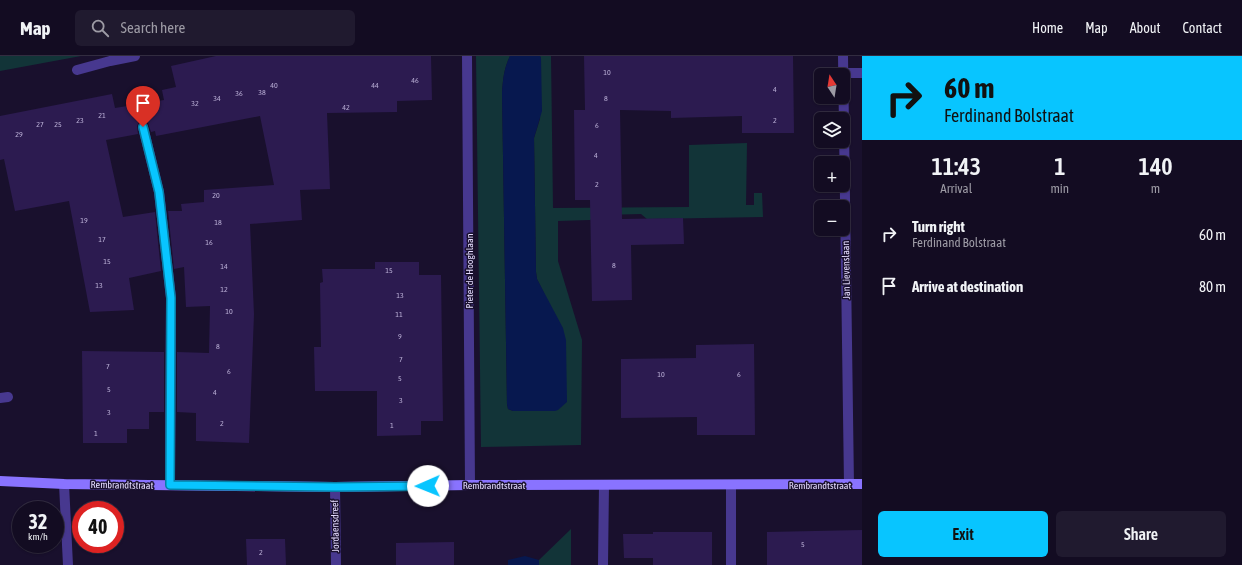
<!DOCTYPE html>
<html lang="en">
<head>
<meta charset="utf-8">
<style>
	:root { --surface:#130c22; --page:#201a2f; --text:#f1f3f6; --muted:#9d9ba5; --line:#322c40; --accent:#08c5ff }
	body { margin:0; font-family:"Asap Condensed",sans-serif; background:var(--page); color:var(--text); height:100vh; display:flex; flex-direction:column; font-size:15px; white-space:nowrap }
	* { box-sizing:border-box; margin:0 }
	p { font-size:13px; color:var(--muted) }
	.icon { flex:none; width:22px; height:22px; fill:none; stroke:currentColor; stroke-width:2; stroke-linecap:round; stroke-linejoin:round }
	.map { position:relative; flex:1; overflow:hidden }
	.sheet { display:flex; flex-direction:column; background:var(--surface); width:380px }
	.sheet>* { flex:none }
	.top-card { background:#08c5ff; color:#111; overflow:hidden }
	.needle { width:26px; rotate:348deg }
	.fabs { position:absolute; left:814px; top:12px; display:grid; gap:8px }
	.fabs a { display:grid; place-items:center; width:36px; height:36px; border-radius:6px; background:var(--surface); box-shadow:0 1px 3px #0004,0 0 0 1px var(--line); font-size:20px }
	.speed { position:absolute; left:12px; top:445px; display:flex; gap:8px; font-size:20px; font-weight:700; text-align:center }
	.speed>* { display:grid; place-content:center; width:52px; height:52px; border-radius:50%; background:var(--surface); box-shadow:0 1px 3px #0004,0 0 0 1px var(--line); line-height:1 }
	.speed small { font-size:10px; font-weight:400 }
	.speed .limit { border:6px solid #d22; background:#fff; color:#111 }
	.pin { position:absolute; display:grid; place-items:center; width:34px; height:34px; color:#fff; margin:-41px -17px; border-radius:50% 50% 50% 0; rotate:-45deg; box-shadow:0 0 4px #0007 }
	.pin .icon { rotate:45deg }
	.me { position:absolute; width:44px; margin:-22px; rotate:269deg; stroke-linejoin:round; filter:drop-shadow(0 0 3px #0008) }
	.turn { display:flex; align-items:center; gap:14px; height:84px; padding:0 16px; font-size:18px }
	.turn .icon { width:52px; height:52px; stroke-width:2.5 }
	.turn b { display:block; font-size:28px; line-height:34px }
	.eta { display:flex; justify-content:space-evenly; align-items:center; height:68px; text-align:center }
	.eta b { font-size:24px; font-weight:600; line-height:28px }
	.action { display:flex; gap:8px; margin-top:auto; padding:8px 16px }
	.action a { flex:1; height:46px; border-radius:6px; background:var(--accent); color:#111; font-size:16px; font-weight:600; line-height:46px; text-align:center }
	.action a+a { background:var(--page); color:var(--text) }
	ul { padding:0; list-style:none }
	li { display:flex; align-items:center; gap:12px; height:52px; padding:0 16px }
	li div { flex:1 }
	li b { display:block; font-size:15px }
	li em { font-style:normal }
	header { display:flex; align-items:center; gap:24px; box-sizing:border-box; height:56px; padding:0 20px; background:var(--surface); border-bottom:1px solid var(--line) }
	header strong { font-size:19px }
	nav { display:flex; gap:22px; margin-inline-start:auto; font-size:14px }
	.search { width:280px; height:36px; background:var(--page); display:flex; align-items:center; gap:10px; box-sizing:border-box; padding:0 14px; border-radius:6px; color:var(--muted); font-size:15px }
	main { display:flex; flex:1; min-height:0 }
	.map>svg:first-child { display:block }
	.green { fill:#123438 }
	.water { fill:#07184f }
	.building { fill:#2c1b50 }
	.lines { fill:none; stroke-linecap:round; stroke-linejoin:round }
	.lane { stroke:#47388f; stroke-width:10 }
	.street { stroke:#47388f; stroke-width:10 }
	.secondary { stroke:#8973ff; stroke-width:10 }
	.route-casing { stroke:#0580a6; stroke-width:10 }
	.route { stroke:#08c5ff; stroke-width:7 }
	.labels { text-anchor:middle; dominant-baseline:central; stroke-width:3; stroke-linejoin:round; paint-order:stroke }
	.number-label { font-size:8px; fill:#b7acd3 }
	.street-label { font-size:10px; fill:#e5dcff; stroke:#19102d }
</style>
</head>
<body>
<header>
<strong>Map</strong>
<div class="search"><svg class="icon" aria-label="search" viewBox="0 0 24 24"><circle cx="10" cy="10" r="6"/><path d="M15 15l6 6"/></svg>Search here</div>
<nav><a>Home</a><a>Map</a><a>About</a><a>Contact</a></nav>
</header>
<main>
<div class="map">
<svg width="862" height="509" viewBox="0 0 862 509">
	<rect width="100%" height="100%" fill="#19102d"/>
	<g class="green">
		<path d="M0,0h81l-81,15z"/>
		<path d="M476,0h34c-6,12 -7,23 -8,37l5,311 1,5 5,2 45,-1 -14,-117 -7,-14 -1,-7 -2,-134 6,-19 1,-61 -1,-2h11l2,152 136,-1v-62l58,-2 -1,62h8v-12h8l1,24 -116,2 -6,-5 -40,1 -11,5 -32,1v40l24,79 -1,105 -100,2z"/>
		<path d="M571,473v36h-32v-5z"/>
	</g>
	<g class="water">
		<path d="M510,0h30l1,2 1,53 -8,27 2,134 1,7 26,49 3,12 1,62 -9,8 -3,1h-42l-5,-2 -1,-5 -5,-311c1,-14 2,-25 8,-37z"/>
		<path d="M525,500l14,4v5h-31v-5z"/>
	</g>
	<g class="building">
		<path d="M216,0h215l1,44 -35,1v11l-70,1 3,76 -30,1 2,30 -52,4 4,90 -5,129 -53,-2v-28l-19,-1v-60l32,1 1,-47 -24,1 -2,-40 -10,2 -6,-58h14l-1,-7 23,-2v-12l70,-5 -14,-69 -104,20 -1,-5 -4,1 -3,-9 -6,-2 -3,1 -2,4 1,8 -32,6 17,77 32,-5 6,59 -32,7 5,32 -44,2 -21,-111 -54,10 -11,-52 -4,1v-44l112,-22 3,14 49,-8 -2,-10 14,-3 -5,-21z"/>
		<path d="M584,0h209l1,77h-52v-17l-71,2v-7l-51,-1 2,109 61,-1 1,26 -53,1 1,55 -40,1 -2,-101h-15l-1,-90h11z"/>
		<path d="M375,206h44v13h22l2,146h-22v14l-44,1v-45h-62l-1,-44h7l-1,-64 3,-1 -1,-13h53z"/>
		<path d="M754,288l1,91h-58v-18l-76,1v-59l75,-1v-13z"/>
		<path d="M82,295l82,1v60h-15v17h-22v14h-44z"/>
		<path d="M862,474v35h-95v-33z"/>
		<path d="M653,476h59v33h-59v-7h-29l-1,-24h30z"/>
		<path d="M246,483h39l1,26h-39z"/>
		<path d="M454,486v23h-58v-22z"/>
	</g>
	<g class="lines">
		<path class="lane" d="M844,17h18"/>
		<g class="street">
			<path d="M467,0l3,429"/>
			<path d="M843,0l6,429"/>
			<path d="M77,14l33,-9 25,-5"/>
			<path d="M143,71l16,65 12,106 -1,187"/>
			<path d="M0,342l8,-1"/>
			<path d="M64,428l4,81"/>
			<path d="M731,429v80"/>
			<path d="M335,431l1,78"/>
			<path d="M603,509l1,-80"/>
		</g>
		<path class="secondary" d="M0,425l64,3 271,3 135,-2 392,-1"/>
	</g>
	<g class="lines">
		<defs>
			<path id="route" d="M143,71l16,65 12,106 -1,187 165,2 93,-1"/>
		</defs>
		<use href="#route" class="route-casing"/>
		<use href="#route" class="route"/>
	</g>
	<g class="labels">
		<g class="number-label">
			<text x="607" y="16">10</text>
			<text x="415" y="24">46</text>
			<text x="274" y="29">40</text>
			<text x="375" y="29">44</text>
			<text x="775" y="33">4</text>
			<text x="262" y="36">38</text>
			<text x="239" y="37">36</text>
			<text x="217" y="42">34</text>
			<text x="606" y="42">8</text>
			<text x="195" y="47">32</text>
			<text x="346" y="51">42</text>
			<text x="102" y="59">21</text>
			<text x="80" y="64">23</text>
			<text x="775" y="64">2</text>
			<text x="40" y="68">27</text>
			<text x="58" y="68">25</text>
			<text x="597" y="69">6</text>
			<text x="19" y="78">29</text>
			<text x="596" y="99">4</text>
			<text x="597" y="128">2</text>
			<text x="216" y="139">20</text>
			<text x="84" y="164">19</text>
			<text x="218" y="166">18</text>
			<text x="102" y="183">17</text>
			<text x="209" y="186">16</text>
			<text x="107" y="205">15</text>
			<text x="614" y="209">8</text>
			<text x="224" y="210">14</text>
			<text x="389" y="214">15</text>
			<text x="99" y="229">13</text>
			<text x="224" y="233">12</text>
			<text x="400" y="239">13</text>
			<text x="229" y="255">10</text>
			<text x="399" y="258">11</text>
			<text x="400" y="280">9</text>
			<text x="218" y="290">8</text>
			<text x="401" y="303">7</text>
			<text x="108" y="310">7</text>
			<text x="229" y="315">6</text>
			<text x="661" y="318">10</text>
			<text x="739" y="318">6</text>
			<text x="400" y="322">5</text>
			<text x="109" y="333">5</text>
			<text x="215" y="336">4</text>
			<text x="401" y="344">3</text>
			<text x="109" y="356">3</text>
			<text x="222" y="367">2</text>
			<text x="392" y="369">1</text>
			<text x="96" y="377">1</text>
			<text x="803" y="488">5</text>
			<text x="261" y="496">2</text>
		</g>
		<g class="street-label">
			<text transform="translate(846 214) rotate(-91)">Jan Lievenslaan</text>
			<text transform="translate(469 215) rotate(-90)">Pieter de Hooghlaan</text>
			<text transform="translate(122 429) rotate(1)">Rembrandtstraat</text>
			<text x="494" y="429">Rembrandtstraat</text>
			<text x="820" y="429">Rembrandtstraat</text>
			<text transform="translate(335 470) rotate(-91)">Jordaensdreef</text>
		</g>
	</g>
</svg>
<div class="fabs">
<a><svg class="needle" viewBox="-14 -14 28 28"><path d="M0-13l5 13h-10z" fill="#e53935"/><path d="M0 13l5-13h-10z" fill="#9d9ba5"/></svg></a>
<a><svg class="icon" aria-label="layers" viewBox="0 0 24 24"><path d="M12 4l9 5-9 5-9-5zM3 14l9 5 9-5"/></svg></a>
<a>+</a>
<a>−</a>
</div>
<div class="speed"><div>32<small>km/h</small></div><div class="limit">40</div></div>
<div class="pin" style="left:143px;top:71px;background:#d93025"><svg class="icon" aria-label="arrive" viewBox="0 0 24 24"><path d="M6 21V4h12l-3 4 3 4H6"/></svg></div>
<svg class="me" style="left:428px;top:430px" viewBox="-20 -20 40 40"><circle r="19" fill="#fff"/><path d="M0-13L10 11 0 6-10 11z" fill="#08c5ff"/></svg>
</div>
<section class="sheet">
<div class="top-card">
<div class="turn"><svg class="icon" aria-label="right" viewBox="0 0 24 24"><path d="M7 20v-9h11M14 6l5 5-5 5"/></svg><div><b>60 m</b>Ferdinand Bolstraat</div></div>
</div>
<div class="eta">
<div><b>11:43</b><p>Arrival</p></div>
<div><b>1</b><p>min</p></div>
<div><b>140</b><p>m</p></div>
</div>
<ul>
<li><svg class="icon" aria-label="right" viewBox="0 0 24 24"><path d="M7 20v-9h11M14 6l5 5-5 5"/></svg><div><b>Turn right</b><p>Ferdinand Bolstraat</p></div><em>60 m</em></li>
<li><svg class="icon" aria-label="arrive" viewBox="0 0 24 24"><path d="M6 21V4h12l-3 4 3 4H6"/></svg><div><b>Arrive at destination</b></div><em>80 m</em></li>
</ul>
<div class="action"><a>Exit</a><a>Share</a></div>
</section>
</main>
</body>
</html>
